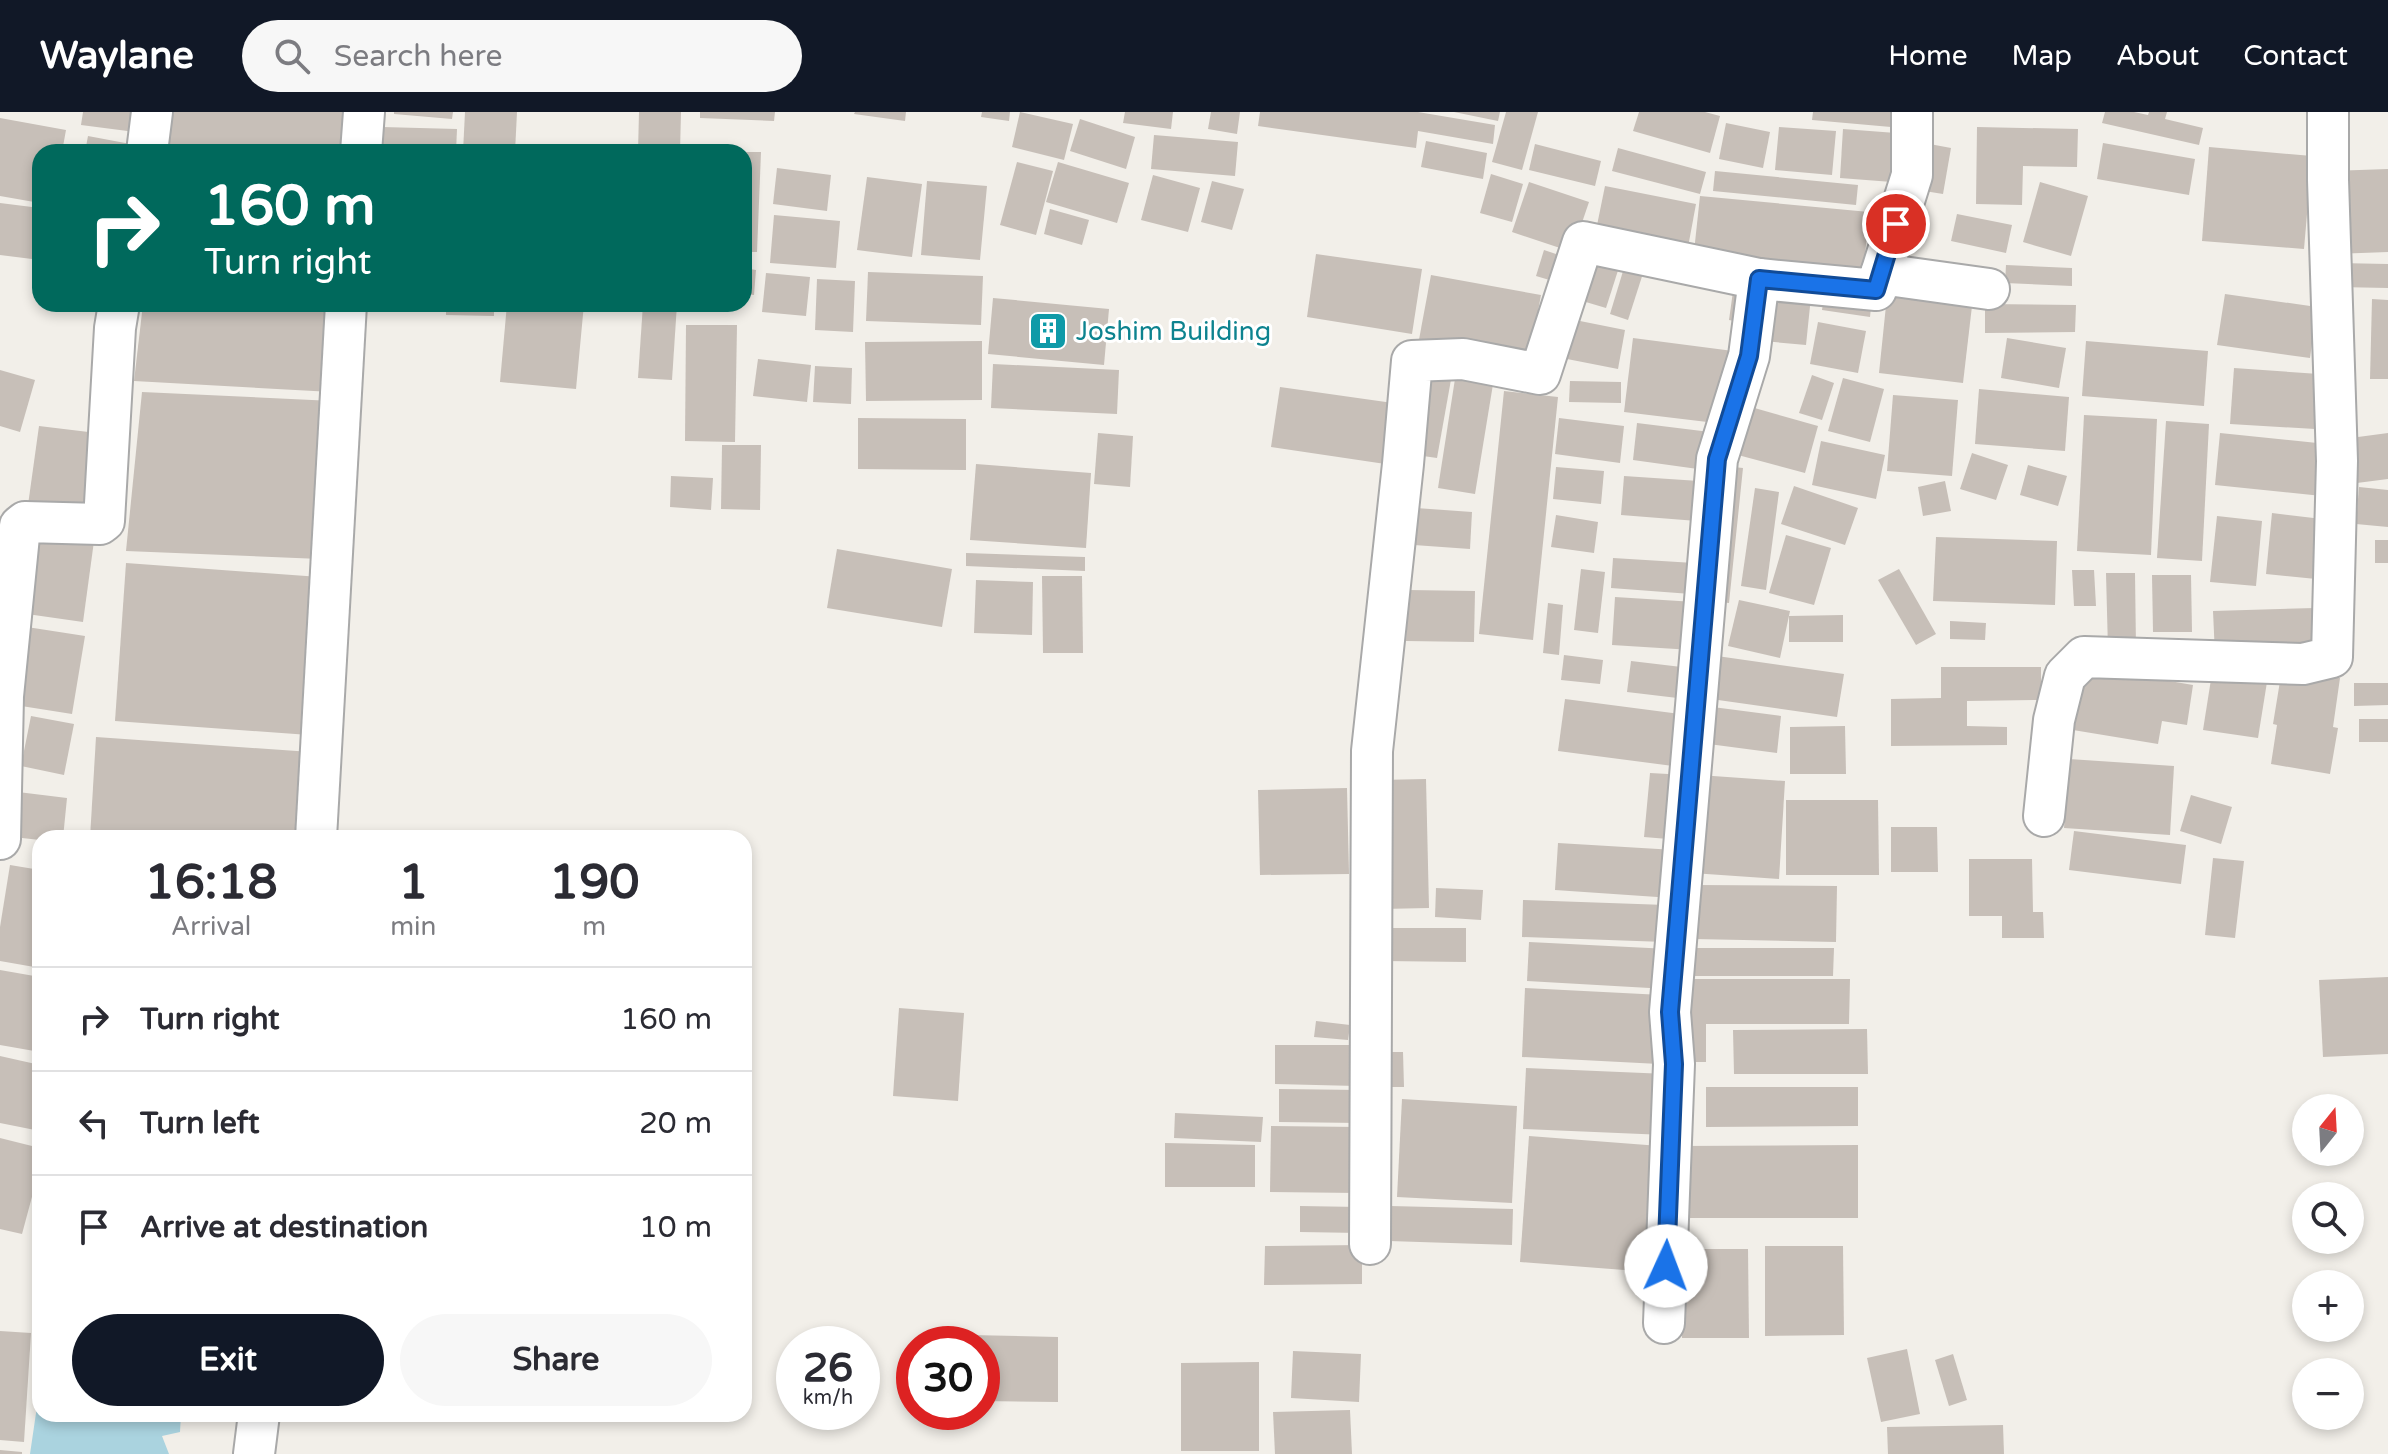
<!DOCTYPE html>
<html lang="en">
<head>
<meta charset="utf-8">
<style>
	:root { --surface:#fff; --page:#f7f7f7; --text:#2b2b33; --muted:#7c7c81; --line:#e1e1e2; --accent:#111827 }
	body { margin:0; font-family:"Varela Round",sans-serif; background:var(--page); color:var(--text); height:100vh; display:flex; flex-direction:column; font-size:30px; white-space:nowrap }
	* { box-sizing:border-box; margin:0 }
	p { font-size:26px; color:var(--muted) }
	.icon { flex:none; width:44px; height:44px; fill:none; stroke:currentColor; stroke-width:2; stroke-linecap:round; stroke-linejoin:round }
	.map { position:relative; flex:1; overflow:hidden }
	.drawer { position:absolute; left:32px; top:718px; width:720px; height:592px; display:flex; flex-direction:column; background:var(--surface); border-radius:24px; box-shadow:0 4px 12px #0003 }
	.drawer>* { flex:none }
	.banner { position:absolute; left:32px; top:32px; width:720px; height:168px; border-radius:24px; box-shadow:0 4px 12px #0003; background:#00695c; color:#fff; overflow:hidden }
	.needle { width:52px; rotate:18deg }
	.buttons { position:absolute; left:2292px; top:982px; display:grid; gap:16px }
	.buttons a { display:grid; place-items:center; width:72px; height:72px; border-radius:50%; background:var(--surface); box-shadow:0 4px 12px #0003; font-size:40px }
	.speed { position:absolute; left:776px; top:1214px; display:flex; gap:16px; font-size:40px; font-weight:700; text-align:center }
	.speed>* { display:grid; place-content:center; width:104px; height:104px; border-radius:50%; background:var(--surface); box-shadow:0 4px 12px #0003; line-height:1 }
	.speed small { font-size:20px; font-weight:400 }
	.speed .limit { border:12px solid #d22; background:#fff; color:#111 }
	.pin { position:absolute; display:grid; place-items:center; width:68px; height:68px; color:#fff; margin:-34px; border:4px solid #fff; border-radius:50%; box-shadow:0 2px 8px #0007 }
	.me { position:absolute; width:88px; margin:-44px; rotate:2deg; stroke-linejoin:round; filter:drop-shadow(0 0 6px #0008) }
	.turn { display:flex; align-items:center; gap:28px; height:168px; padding:0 40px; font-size:36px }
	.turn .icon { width:104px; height:104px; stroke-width:2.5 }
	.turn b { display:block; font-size:56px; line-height:68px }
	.eta { display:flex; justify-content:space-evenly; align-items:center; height:136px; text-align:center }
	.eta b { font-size:48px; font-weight:800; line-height:56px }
	.primary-button { display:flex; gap:16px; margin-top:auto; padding:16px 40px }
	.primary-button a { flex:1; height:92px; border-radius:48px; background:var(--accent); color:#fff; font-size:32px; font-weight:800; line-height:92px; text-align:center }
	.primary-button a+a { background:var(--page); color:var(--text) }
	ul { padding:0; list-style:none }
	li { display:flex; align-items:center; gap:24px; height:104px; padding:0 40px; border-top:2px solid var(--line) }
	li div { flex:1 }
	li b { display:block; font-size:30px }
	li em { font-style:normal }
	header { display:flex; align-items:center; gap:48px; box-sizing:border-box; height:112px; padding:0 40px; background:var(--accent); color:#fff }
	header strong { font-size:38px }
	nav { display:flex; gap:44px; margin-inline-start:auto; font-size:28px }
	.search { width:560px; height:72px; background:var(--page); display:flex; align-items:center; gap:20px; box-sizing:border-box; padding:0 28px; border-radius:44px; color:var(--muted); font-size:30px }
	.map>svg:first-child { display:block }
	.water { fill:#aad3df }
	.building { fill:#c7bfb8 }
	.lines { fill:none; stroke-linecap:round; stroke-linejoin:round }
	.minor-casing { stroke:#a9a9a9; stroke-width:44 }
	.minor { stroke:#fff; stroke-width:40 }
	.route-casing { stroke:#114b97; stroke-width:20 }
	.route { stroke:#1a73e8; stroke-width:14 }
	.labels { text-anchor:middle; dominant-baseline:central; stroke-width:6; stroke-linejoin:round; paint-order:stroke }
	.culture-label { font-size:26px; fill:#0d838f; stroke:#fff; text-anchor:start }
</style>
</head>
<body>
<header>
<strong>Waylane</strong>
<div class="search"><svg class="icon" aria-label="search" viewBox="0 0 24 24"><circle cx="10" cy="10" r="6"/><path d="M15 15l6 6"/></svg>Search here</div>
<nav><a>Home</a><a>Map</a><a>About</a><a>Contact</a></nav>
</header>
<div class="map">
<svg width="2388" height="1342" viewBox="0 0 2388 1342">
	<rect width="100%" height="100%" fill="#f2efe9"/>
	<path class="water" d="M40,1274v28h141l-1,18 -18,4 7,18h-139z"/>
	<g class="building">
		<path d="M83,0h62l-2,21 -62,-8z"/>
		<path d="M171,0h181l-3,40h-182z"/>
		<path d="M394,0h59l-1,7 -58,-5z"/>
		<path d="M465,0h52l-2,40h-52z"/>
		<path d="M639,0h42l-1,40h-42z"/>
		<path d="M700,0h75l-1,9 -74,-3z"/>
		<path d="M855,0h51l-1,9 -51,-7z"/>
		<path d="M982,0h28l-1,9 -28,-4z"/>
		<path d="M1020,0l53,12 -9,36 -52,-13z"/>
		<path d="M1125,0h48l-2,17 -48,-6z"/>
		<path d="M1211,0h29l-3,22 -29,-5z"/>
		<path d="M1260,0h158l77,13 -2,19 -75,-13 -2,17 -158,-22z"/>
		<path d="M1454,0h46l-2,9z"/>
		<path d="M1506,0h32l-16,58 -30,-8z"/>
		<path d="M1639,0h66l15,4 -10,37 -77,-22z"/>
		<path d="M1813,0h79l-1,15 -79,-7z"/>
		<path d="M2105,0h29l14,3 1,-3h18l-2,7 38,9 -4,17 -97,-22z"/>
		<path d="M0,6l66,12 -4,22h-22v51l-40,-7z"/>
		<path d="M1080,7l55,18 -9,32 -56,-18z"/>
		<path d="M1726,11l44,9 -7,36 -44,-9z"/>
		<path d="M382,15l75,2 -1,23h-74z"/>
		<path d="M1779,15l57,4 -4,44 -57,-5z"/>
		<path d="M1977,15l101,2 -1,38 -54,-1 -1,39 -46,-1z"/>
		<path d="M1843,17l53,4 -4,49 -52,-4z"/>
		<path d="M1154,23l84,7 -3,34 -84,-7z"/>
		<path d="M88,24l53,10 -1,6h-55z"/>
		<path d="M1426,29l61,12 -4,26 -62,-12z"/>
		<path d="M1919,30l32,6 -8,46 -31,-5z"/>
		<path d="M2103,31l92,16 -6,36 -92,-16z"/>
		<path d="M1535,32l66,17 -6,25 -66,-16z"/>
		<path d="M2209,35l103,9 -8,93 -102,-8z"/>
		<path d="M1618,36l88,24 -6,22 -88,-23z"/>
		<path d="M744,40h17l-4,100h-13z"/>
		<path d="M1017,50l36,9 -17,64 -36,-10z"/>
		<path d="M1058,50l71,21 -12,40 -71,-21z"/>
		<path d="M777,56l54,7 -4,36 -54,-7z"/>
		<path d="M2388,57v83l-54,2 -3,-83z"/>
		<path d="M1715,59l143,14 -2,20 -143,-14z"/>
		<path d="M1491,62l32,10 -11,38 -32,-9z"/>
		<path d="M1153,63l47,13 -12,44 -47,-12z"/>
		<path d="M867,65l55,7 -10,73 -55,-7z"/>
		<path d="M927,69l60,5 -7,74 -59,-5z"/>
		<path d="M1212,69l32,8 -12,41 -31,-8z"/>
		<path d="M1529,70l60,20 -17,50 -60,-20z"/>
		<path d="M2040,70l48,14 -17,60 -48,-14z"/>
		<path d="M1605,74l91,18 -10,54 -92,-18z"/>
		<path d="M1700,84l169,16 -6,65 -170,-16z"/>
		<path d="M0,91l40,5v52l-40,-5z"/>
		<path d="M1050,97l39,11 -7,25 -38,-11z"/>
		<path d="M1957,102l55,11 -6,28 -55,-12z"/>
		<path d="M774,103l66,6 -4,47 -66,-5z"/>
		<path d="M1584,137l37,12 -15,47 -37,-11z"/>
		<path d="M1544,138l27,9 -8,25 -27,-8z"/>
		<path d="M1316,142l106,15 -10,65 -105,-17z"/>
		<path d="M1627,146l19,6 -18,56 -18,-6z"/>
		<path d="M2338,151l50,1v24l-50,-1z"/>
		<path d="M2006,153l66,3v18l-67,-3z"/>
		<path d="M744,156l12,2 -2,25 -10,-1z"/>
		<path d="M868,160l115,4 -2,49 -115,-4z"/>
		<path d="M766,161l44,4 -4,39 -44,-4z"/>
		<path d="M1431,163l110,20 -13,70 -110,-20z"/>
		<path d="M1735,165l10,46 -16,-3z"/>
		<path d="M817,167l38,2 -2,51 -38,-2z"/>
		<path d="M1768,171l44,4 -6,58 -43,-4z"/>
		<path d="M1825,177l47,8 -2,20 -48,-7z"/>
		<path d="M2225,182l92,13 -7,51 -93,-13z"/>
		<path d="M1887,184l85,10 -9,77 -84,-10z"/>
		<path d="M993,186l116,11 -5,56 -116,-11z"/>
		<path d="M2372,187l16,1v79h-18z"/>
		<path d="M143,192h195l-6,88 -198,-11z"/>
		<path d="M446,192h48v12l-48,-1z"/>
		<path d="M507,192h77l-8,85 -76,-7z"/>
		<path d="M643,192h34l-5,76 -34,-2z"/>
		<path d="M1985,192l91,1 -1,27 -90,1z"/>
		<path d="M1570,207l55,11 -7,39 -56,-11z"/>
		<path d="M1818,210l48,9 -8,42 -48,-9z"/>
		<path d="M686,213h51l-2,117 -50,-1z"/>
		<path d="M1633,226l100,13 -9,73 -100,-12z"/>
		<path d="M2007,226l59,10 -7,40 -58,-10z"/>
		<path d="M982,229v59l-116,1 -1,-59z"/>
		<path d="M2086,229l122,10 -4,55 -122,-10z"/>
		<path d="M758,247l53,6 -4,37 -54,-6z"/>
		<path d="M993,252l126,6 -2,44 -126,-6z"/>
		<path d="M815,254l37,2 -1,36 -38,-2z"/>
		<path d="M1457,254l38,6 -20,122 -37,-6z"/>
		<path d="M2234,256l85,6 -4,55 -85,-5z"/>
		<path d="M1424,257l28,5 -15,84 -28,-4z"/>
		<path d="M0,258l35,10 -15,52 -20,-6z"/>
		<path d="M1812,263l22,8 -12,37 -23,-7z"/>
		<path d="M1843,266l41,11 -14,53 -42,-11z"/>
		<path d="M1570,269l51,1v21l-52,-1z"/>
		<path d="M1280,275l120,17 -8,61 -121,-18z"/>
		<path d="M1979,277l90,8 -4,54 -90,-7z"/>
		<path d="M1504,279l54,6 -25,243 -54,-6z"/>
		<path d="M142,280l191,9 -13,158 -194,-8z"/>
		<path d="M1893,283l65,5 -6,76 -65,-5z"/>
		<path d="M1751,295l67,19 -13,47 -67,-18z"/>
		<path d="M2084,303l73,4 -6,136 -74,-4z"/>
		<path d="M858,306l108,1v51l-108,-1z"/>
		<path d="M1559,306l65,8 -4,37 -65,-9z"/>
		<path d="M2166,309l43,3 -7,137 -45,-3z"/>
		<path d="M1637,311l73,9 -5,38 -72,-10z"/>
		<path d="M39,314l66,8 -11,80 -66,-9z"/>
		<path d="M1098,321l35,3 -3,51 -36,-3z"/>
		<path d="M2220,321l107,11 -5,52 -107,-11z"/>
		<path d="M2388,321v46l-39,5 -6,-45z"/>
		<path d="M1821,329l64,14 -9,44 -64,-14z"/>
		<path d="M722,333h39l-1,65 -39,-1z"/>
		<path d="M1972,341l36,12 -12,35 -36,-11z"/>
		<path d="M976,352l115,9 -5,75 -116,-8z"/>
		<path d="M2028,353l39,11 -9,30 -38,-11z"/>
		<path d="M1724,354l19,2 -14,135 -19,-2z"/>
		<path d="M1556,355l48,4 -3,33 -48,-5z"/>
		<path d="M671,364l42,2 -2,32 -41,-3z"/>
		<path d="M1624,364l75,5 -2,40 -76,-6z"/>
		<path d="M1945,369l6,30 -28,5 -5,-29z"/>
		<path d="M1794,374l64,22 -13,37 -64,-21z"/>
		<path d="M2359,375l29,3v37l-32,-3z"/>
		<path d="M1755,376l24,4 -13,98 -25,-4z"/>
		<path d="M1416,396l56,4 -2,37 -56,-4z"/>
		<path d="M2272,401l50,6 -6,60 -50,-5z"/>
		<path d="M1556,403l42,7 -4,31 -43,-6z"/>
		<path d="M2217,404l45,5 -6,65 -46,-4z"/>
		<path d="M31,421l63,8 -11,81 -63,-9z"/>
		<path d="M1786,423l45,13 -17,57 -45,-12z"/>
		<path d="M1936,425l121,4 -2,64 -122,-4z"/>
		<rect x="2375" y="428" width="13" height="23"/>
		<path d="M837,437l115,20 -10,58 -115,-19z"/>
		<path d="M966,441l119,4v14l-119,-5z"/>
		<path d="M1613,446l81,5 -3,31 -80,-6z"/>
		<path d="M126,451l194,14 -11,158 -194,-14z"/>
		<path d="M1581,457l24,3 -7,61 -24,-3z"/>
		<path d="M1899,457l37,65 -20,11 -38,-65z"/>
		<path d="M2072,458h22l2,36h-22z"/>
		<path d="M2106,461h29l1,76 -28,1z"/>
		<path d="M2152,463h39l1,57h-39z"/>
		<path d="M1042,464h40l1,77h-40z"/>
		<path d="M976,468l57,2 -1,53 -58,-2z"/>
		<path d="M1408,478l67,1 -1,51 -68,-1z"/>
		<path d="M1615,485l80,5 -3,48 -80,-5z"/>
		<path d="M1739,488l51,11 -10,47 -52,-12z"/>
		<path d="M1548,491l15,2 -4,50 -16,-2z"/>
		<path d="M2315,496l2,43 -102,4 -2,-44z"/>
		<path d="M1843,503v27h-54v-26z"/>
		<path d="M1950,509l36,2 -1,17 -35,-1z"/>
		<path d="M27,515l58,9 -13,78 -57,-9z"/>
		<path d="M1564,543l39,5 -3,24 -39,-4z"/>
		<path d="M1710,543l134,19 -7,43 -133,-19z"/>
		<path d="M1631,549l59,7 -4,31 -59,-7z"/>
		<path d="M2082,554l111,19 -6,40 -25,-4 -4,23 -85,-14z"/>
		<path d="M1941,555h100v33l-74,1v25l40,1v18l-116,1v-47l50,-1z"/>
		<path d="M2282,557l58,9 -7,49 5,1 -8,46 -59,-10 6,-39 -4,-1z"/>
		<path d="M2212,561l55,9 -9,56 -55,-8z"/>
		<path d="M2354,571h34v22l-34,1z"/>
		<path d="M1565,587l115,15 -7,52 -115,-15z"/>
		<path d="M1705,594l76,10 -4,37 -76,-10z"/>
		<path d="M31,604l43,8 -10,51 -43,-9z"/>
		<rect x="2359" y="607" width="29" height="23"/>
		<path d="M1845,614l1,48h-56v-47z"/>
		<path d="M96,625l215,15 -6,86h-215z"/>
		<path d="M2069,647l105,7 -4,69 -106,-7z"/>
		<path d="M1650,661l36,2 -6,65 -36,-3z"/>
		<path d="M1699,663l86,6 -6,98 -87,-6z"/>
		<path d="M1426,667l3,129 -47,1 -3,-129z"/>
		<path d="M1347,676l2,86 -89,1 -2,-85z"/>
		<path d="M18,680l49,6 -4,40 -23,2 -27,-3z"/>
		<path d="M2191,683l41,12 -11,37 -41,-13z"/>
		<path d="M1786,688h92l1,75h-93z"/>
		<path d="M1891,715h46l1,45h-47z"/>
		<path d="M2074,719l112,14 -5,39 -112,-14z"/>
		<path d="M1558,731l117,7 -3,48 -117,-8z"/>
		<path d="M2213,746l31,3 -9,77 -30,-3z"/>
		<path d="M1969,747h63l1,53h10l1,26h-42v-22h-33z"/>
		<path d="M10,753l30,5v98l-40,-7v-34z"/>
		<path d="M1695,773l142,1 -1,56 -142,-3z"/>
		<path d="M1436,776l47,2 -2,30 -46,-3z"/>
		<path d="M1523,788l143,5 -1,37 -143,-5z"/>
		<path d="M1383,816h83v34l-82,-1z"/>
		<path d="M1529,830l140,7 -2,40 -140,-8z"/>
		<path d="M1685,836h149l-1,28h-148z"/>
		<path d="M0,858l40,7v75l-40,-7z"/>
		<path d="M2388,865v77l-65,3 -4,-77z"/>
		<path d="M1678,867h172l-1,45h-143v38h-27z"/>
		<path d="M1525,876l137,7 -3,69 -137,-7z"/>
		<path d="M899,896l65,5 -6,88 -65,-5z"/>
		<path d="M1316,909l34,4 -2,15 -34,-3z"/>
		<path d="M1867,917l1,45h-134l-1,-44z"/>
		<path d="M1275,933h82v41l-82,-2z"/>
		<path d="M1379,940h24l1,35h-24z"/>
		<path d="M0,944l40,9v66l-40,-8z"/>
		<path d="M1526,956l141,6 -2,61 -142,-6z"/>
		<path d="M1706,975h152v39l-152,1z"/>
		<path d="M1279,977l81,1v33l-81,-1z"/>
		<path d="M1402,987l115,7 -5,97 -115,-6z"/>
		<path d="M1175,1001l88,4 -2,25 -87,-4z"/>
		<path d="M1271,1014l88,1 -1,66 -88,-1z"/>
		<path d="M1529,1024l131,10 -10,126 -130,-10z"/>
		<path d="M0,1026l40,10v19l-18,67 -22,-5z"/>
		<path d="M1165,1031l90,2v42h-90z"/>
		<path d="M1858,1033v73h-177v-72z"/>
		<path d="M1300,1094l60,1v26l-60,-1z"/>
		<path d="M1390,1094l123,3 -1,36 -123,-4z"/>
		<path d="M1362,1133v39l-98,1 1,-39z"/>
		<path d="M1765,1134h78l1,89 -79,1z"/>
		<path d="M1681,1137h67l1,89h-67z"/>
		<path d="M0,1219l31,2 -7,109 -24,-2z"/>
		<path d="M970,1223l88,2v65l-76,-1v-57h-12z"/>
		<path d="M1907,1237l13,65 -39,8 -14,-64z"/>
		<path d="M1293,1239l68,3 -2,48 -68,-4z"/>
		<path d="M1953,1242l14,46 -18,6 -14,-46z"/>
		<path d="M1259,1250v89h-78v-88z"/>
		<path d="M1350,1298l2,44h-77l-2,-42z"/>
		<path d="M2003,1313l1,29h-116l-1,-27z"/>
		<path d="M0,1338l22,2v2h-22z"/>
	</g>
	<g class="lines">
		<defs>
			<g id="minor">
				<path d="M147,40l5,-40"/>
				<path d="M361,40l3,-40"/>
				<path d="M1881,162l31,-99v-63"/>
				<path d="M2044,704l10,-96 11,-44 19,-19 219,7 29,-7 5,-196 -9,-281v-68"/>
				<path d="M316,726l30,-534"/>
				<path d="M0,727l3,-143 17,-170 5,-4 75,2 4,-3 11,-193 4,-24"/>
				<path d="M1370,1132l2,-493 31,-287 9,-103 51,-2 77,15 43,-132 176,37"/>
				<path d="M1664,1211l10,-259 -4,-52 47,-553 32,-103 10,-77 117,11 5,-16 108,15"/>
				<path d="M254,1342l5,-40"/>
			</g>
		</defs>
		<use href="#minor" class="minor-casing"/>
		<use href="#minor" class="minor"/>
	</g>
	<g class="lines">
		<defs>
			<path id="route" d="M1666,1154l8,-202 -4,-52 47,-553 32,-103 10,-77 117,11 20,-66"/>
		</defs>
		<use href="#route" class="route-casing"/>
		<use href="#route" class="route"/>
	</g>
	<defs>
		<symbol id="building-square" viewBox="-11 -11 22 22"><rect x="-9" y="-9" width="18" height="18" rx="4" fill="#0f9aa8" stroke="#fff"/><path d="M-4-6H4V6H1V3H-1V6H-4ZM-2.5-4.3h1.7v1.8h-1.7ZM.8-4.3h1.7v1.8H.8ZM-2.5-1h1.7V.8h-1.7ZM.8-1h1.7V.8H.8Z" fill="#fff"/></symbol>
	</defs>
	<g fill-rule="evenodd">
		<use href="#building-square" x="1026" y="197" width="44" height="44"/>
	</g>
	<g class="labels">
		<g class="culture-label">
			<text x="1076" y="219">Joshim Building</text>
		</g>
	</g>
</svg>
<div class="buttons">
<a><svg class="needle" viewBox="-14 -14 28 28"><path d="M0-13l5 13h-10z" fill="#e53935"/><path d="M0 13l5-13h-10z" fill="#7c7c81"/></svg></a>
<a><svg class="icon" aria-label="search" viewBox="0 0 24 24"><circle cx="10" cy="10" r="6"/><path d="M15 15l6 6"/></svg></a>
<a>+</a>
<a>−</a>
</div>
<div class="speed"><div>26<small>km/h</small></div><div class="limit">30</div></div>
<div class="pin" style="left:1896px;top:112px;background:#d93025"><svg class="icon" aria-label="arrive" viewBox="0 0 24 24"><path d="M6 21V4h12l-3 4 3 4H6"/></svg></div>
<svg class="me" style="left:1666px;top:1154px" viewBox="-20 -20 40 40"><circle r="19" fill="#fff"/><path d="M0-13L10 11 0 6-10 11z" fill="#1a73e8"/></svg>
<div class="banner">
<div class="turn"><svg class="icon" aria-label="right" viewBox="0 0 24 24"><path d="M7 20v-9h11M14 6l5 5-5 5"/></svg><div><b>160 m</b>Turn right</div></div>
</div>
<section class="drawer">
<div class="eta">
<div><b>16:18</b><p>Arrival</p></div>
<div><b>1</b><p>min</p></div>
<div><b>190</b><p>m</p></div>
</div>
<ul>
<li><svg class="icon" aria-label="right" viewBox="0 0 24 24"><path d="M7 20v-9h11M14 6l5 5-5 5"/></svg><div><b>Turn right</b></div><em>160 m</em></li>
<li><svg class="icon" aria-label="left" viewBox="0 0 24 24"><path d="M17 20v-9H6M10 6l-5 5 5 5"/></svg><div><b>Turn left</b></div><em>20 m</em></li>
<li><svg class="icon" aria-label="arrive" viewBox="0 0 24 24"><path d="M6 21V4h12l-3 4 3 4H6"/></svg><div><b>Arrive at destination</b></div><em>10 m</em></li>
</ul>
<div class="primary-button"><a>Exit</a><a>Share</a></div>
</section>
</div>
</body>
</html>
